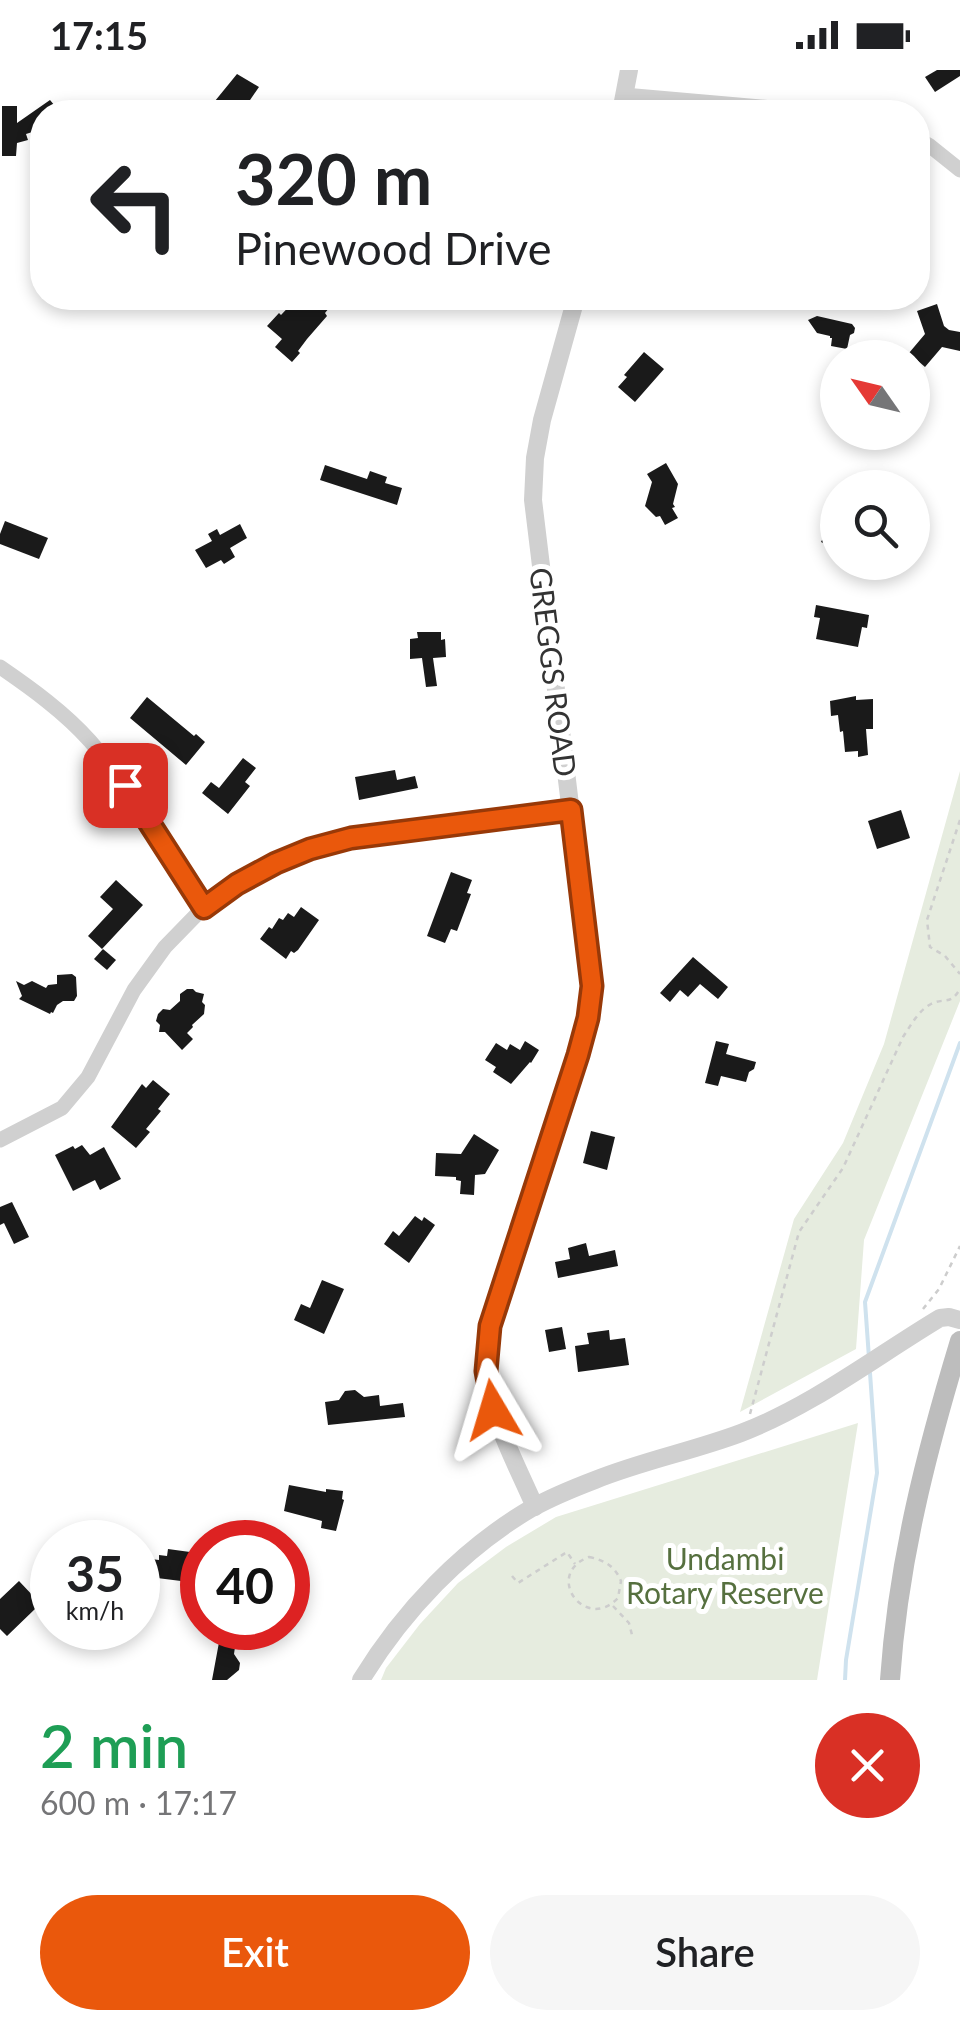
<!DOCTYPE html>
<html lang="en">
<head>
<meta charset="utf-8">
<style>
	:root { --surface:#fff; --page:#f6f6f6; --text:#202124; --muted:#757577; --accent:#ea580c }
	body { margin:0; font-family:Lato,sans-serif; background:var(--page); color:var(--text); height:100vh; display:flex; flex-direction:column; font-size:38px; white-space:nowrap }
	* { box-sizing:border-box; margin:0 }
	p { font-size:32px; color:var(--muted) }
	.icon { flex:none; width:55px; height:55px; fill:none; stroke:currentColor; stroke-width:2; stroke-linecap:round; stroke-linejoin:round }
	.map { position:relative; height:1610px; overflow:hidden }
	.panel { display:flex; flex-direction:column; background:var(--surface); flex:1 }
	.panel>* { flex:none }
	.banner { position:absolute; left:30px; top:30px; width:900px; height:210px; border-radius:40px; box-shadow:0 5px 15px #0003; background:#fff; color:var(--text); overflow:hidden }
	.needle { width:65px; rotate:304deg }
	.tools { position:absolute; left:820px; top:270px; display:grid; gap:20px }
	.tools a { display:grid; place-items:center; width:110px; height:110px; border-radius:50%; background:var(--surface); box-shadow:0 5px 15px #0003; font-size:50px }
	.speed { position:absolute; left:30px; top:1450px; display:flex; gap:20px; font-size:50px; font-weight:700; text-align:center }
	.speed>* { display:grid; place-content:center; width:130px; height:130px; border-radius:50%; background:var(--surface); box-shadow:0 5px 15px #0003; line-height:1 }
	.speed small { font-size:25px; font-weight:400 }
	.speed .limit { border:15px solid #d22; background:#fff; color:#111 }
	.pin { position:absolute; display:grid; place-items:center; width:85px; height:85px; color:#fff; margin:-42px; border-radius:20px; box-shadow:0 5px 15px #0006 }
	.me { position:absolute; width:110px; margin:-55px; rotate:353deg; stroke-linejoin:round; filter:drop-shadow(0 0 8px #0008) }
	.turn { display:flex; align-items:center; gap:35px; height:210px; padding:0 40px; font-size:45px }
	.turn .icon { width:130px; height:130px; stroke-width:2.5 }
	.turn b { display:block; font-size:70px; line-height:85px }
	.round { display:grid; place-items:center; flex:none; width:105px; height:105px; border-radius:52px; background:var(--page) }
	.headline { display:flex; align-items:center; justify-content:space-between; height:170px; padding:0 40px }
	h1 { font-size:60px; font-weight:600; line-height:75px; color:#1e9e55 }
	.primary-button { display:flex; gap:20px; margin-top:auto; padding:20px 40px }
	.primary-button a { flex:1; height:115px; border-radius:60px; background:var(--accent); color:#fff; font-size:40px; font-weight:600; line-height:115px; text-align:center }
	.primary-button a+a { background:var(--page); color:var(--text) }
	.status { display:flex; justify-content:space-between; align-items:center; height:70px; padding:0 50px; background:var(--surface); direction:ltr }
	.status svg { height:28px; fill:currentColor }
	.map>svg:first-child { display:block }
	.green { fill:#e6ecdf }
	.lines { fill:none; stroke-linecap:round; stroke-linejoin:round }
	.stream { stroke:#cfe2ee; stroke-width:4 }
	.building { fill:#1a1a1a }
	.path { stroke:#cdcdcd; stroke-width:2.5; stroke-dasharray:5 5; stroke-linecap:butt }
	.minor { stroke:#d0d0d0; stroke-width:15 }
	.tertiary { stroke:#d0d0d0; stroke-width:18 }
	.secondary { stroke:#bdbdbd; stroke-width:20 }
	.route-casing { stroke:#983908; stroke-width:25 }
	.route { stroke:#ea580c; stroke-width:18 }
	.labels { text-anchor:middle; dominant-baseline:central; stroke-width:10; stroke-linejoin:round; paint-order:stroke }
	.street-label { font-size:30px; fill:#333; stroke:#fff }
	.park-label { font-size:30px; fill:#56703f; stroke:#fff }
</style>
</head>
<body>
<div class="status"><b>17:15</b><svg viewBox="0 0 49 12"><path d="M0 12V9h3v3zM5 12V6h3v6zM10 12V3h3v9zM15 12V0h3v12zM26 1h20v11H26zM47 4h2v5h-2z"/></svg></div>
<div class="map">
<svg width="960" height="1610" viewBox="0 0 960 1610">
	<rect width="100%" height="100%" fill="#fff"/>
	<g class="green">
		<path d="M960,701v230l-96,239 -8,109 -116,63 54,-193 49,-76 41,-99z"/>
		<path d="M858,1353l-41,257h-436l5,-12 34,-44 38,-41 48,-36 50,-30z"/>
	</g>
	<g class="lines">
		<g class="stream">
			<path d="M869,1288l-4,-56 95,-259"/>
			<path d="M845,1610l1,-20 31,-187 -7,-100"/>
		</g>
	</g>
	<g class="building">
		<path d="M937,0h23v6l-25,16 -10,-15z"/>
		<path d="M237,4l22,13 -11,16 5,4 -4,5h-43z"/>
		<path d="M50,30l10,12h-18v17l-16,5 2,6 -11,3 -1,13h-14v-50h15v17z"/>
		<path d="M297,228h32l5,4 -9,11 2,3 -20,23 -9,12 2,2 -8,9 -17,-15 7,-8 -15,-13 12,-13 2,2z"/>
		<path d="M937,234l7,22 5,4 11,2v19l-18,-4 -17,20 -16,-14 16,-19 -8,-23z"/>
		<path d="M817,246l35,8 3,4 -1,5 -4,2 -3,14 -16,-3 1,-8h-2v-2l-13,-3 -9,-13z"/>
		<path d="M644,282l20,17 -29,33 -17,-15 9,-10 -3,-2z"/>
		<path d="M666,393l12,21 -5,20 2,3 -3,1 6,10 -13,7 -5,-9 -4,1 -11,-11 7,-24 -5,-8z"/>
		<path d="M325,395l42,14 3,-8 17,6 -2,6 17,5 -5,17 -77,-25z"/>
		<path d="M5,451l43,17 -9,21 -39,-15v-10z"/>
		<path d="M240,454l7,14 -17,10 5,9 -11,7 -3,-4 -15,8 -11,-18 17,-9 -4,-7 9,-5 3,6z"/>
		<path d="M827,460l11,5v14l-17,-7z"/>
		<path d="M816,535l53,10 -2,13 -5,-1 -4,20 -42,-8 4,-21 -6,-1z"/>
		<path d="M417,562h24v8l4,-1 1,18 -13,1 4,28 -11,1 -4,-29 -12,1v-20l8,-1z"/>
		<path d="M856,626v4l17,-1v30h-7l2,26 -10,2v-6l-13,1 -2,-21 -3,1 -2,-17 -7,1 -1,-15z"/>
		<path d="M147,627l47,39 2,-2 9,8 -19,23 -56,-47z"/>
		<path d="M243,688l13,10 -11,14 5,4 -22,28 -26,-21 9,-11 8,6z"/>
		<path d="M395,700l2,10 18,-4 3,12 -59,12 -4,-23z"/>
		<path d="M901,740l9,28 -33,11 -9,-28z"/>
		<path d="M451,802l21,8 -5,13 4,1 -14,37 -6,-2 -6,14 -18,-7z"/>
		<path d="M116,810l27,25 -41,44 -14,-13 25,-27 -13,-12z"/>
		<path d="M301,837l18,13 -21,30 -4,3 -3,-2 -5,8 -26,-20 9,-12 3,2 7,-11 4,2 5,-7 6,4z"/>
		<path d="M103,879l13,11 -9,10 -13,-11z"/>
		<path d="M693,887l35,30 -10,12 -18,-15 -12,13 -8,-7 -10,12 -10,-9z"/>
		<path d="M72,904l4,3 1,19 -3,5h-11l-6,4 -4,8 -2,-1 -1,2 -31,-15 3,-3 -6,-15 8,4 8,-4 14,7 2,-3 9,-1v-9z"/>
		<path d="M187,919h6l3,3 8,2 -2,8 3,3 -1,9 -12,11 1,2 -6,6 6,6 -11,11 -17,-18h-6l1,-7 -4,-4 2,-7 5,-5 7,1 10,-9v-7z"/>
		<path d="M525,971l14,9 -8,13 -1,-1 -19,22 -18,-12 3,-5 -11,-7 11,-17 11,7 3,-6 10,6z"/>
		<path d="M716,971l13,3 -3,10 30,8 -2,7 -5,3 -3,10 -25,-6 -3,10 -13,-3z"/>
		<path d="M153,1010l17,14 -12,15 3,2 -15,18 4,3 -14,16 -25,-21 31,-43 4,4z"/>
		<path d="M591,1061l24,6 -8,33 -24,-7z"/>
		<path d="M474,1064l25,16 -14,24 -10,1 -1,20 -14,-1 1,-13 -5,-1v-3l-21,-1 1,-23 25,1z"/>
		<path d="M82,1075l8,10 14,-8 17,32 -21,11 -5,-10 -22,11 -18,-36 18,-9 2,3z"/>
		<path d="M12,1132l17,35 -15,7 -10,-21 -4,2v-18z"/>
		<path d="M415,1146l7,5 2,-4 11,8 -26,38 -25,-19 9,-13 6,5z"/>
		<path d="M586,1173l3,13 26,-6 3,16 -60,12 -3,-16 15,-3 -2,-11z"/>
		<path d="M322,1210l22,9 -20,45 -30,-14 7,-16 9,4z"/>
		<path d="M562,1257l4,22 -17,3 -4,-22z"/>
		<path d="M609,1260l1,10 15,-2 4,27 -51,7 -3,-26 14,-2 -2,-11z"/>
		<path d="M355,1320l9,7 15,-2 1,11 23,-3 2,14 -77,8 -3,-23 14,-2 6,-9z"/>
		<path d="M289,1415l37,7v-3l17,2 -1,8 2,1 -8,31 -15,-3 1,-7 -38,-10z"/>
		<path d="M168,1479l22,3 -1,10 13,13v27l-21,-21 -32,-4 2,-18 8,1v-5l8,1z"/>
		<path d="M19,1511l17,18 5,-4 10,10 -10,10 -6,-6 -28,27 -7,-7v-30z"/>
		<path d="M220,1567l16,3 -2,14 6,9 -1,7 -12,10h-15z"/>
	</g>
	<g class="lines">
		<g class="path">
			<path d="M960,750l-33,100 3,27 15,9 15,18"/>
			<path d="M923,1239l16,-20 21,-43"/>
			<path d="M750,1344l49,-182 44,-64 60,-131c8,-12 15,-26 28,-33 14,-7 19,2 29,-15"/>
			<path d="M589,1487c15,3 26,9 32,24l-3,17c-33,35 -75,-24 -29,-41z"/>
			<path d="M512,1506l6,7 49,-31 8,12"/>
			<path d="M613,1536l16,17 3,12"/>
		</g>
		<g class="minor">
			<path d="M624,25l195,17"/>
			<path d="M918,69l12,7 30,24"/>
			<path d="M0,597c32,22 64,45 90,74 44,50 77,110 113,167"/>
			<path d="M0,1070l62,-32 26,-31 46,-87 31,-43 38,-39 34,-24 39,-21 34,-14 41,-11 220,-29"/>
		</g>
		<g class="tertiary">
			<path d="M621,42l8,-42"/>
			<path d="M535,1437c-33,-75 -60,-114 -41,-199l83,-253 11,-37 4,-32 -59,-486 2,-42 7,-38 34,-122"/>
			<path d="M361,1610c42,-69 101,-131 171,-172 20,-11 42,-20 63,-28 47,-19 98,-29 146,-47 71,-27 134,-76 199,-115l9,-1 11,3"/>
		</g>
		<path class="secondary" d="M890,1610c8,-118 36,-227 70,-339"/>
	</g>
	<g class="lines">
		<defs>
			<path id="route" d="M125,715l79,123 33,-24 39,-21 34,-14 41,-11 220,-28 21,176 -4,32 -10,37 -88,271 -4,45 7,39"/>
		</defs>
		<use href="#route" class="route-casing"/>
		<use href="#route" class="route"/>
	</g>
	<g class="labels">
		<g class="street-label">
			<text transform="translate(554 602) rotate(83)">GREGGS ROAD</text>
		</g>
		<g class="park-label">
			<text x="725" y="1488">Undambi<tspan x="725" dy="34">Rotary Reserve</tspan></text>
		</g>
	</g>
</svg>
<div class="tools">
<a><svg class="needle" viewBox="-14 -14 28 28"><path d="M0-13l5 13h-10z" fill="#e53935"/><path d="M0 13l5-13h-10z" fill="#757577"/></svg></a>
<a><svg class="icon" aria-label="search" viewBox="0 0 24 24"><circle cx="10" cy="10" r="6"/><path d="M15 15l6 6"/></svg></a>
</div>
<div class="speed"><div>35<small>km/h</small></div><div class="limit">40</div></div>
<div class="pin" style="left:125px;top:715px;background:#d93025"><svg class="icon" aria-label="arrive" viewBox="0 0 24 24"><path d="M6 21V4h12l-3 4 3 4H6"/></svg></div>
<svg class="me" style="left:493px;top:1340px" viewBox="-20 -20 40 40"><path d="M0-17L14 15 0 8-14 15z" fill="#ea580c" stroke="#fff" stroke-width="4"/></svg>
<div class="banner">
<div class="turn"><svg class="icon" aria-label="left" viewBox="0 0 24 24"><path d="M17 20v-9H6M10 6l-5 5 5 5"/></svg><div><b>320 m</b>Pinewood Drive</div></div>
</div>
</div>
<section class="panel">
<div class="headline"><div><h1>2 min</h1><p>600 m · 17:17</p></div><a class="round" style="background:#d93025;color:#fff"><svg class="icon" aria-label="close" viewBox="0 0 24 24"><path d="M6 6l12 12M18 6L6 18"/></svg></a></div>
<div class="primary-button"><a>Exit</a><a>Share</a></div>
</section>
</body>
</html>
